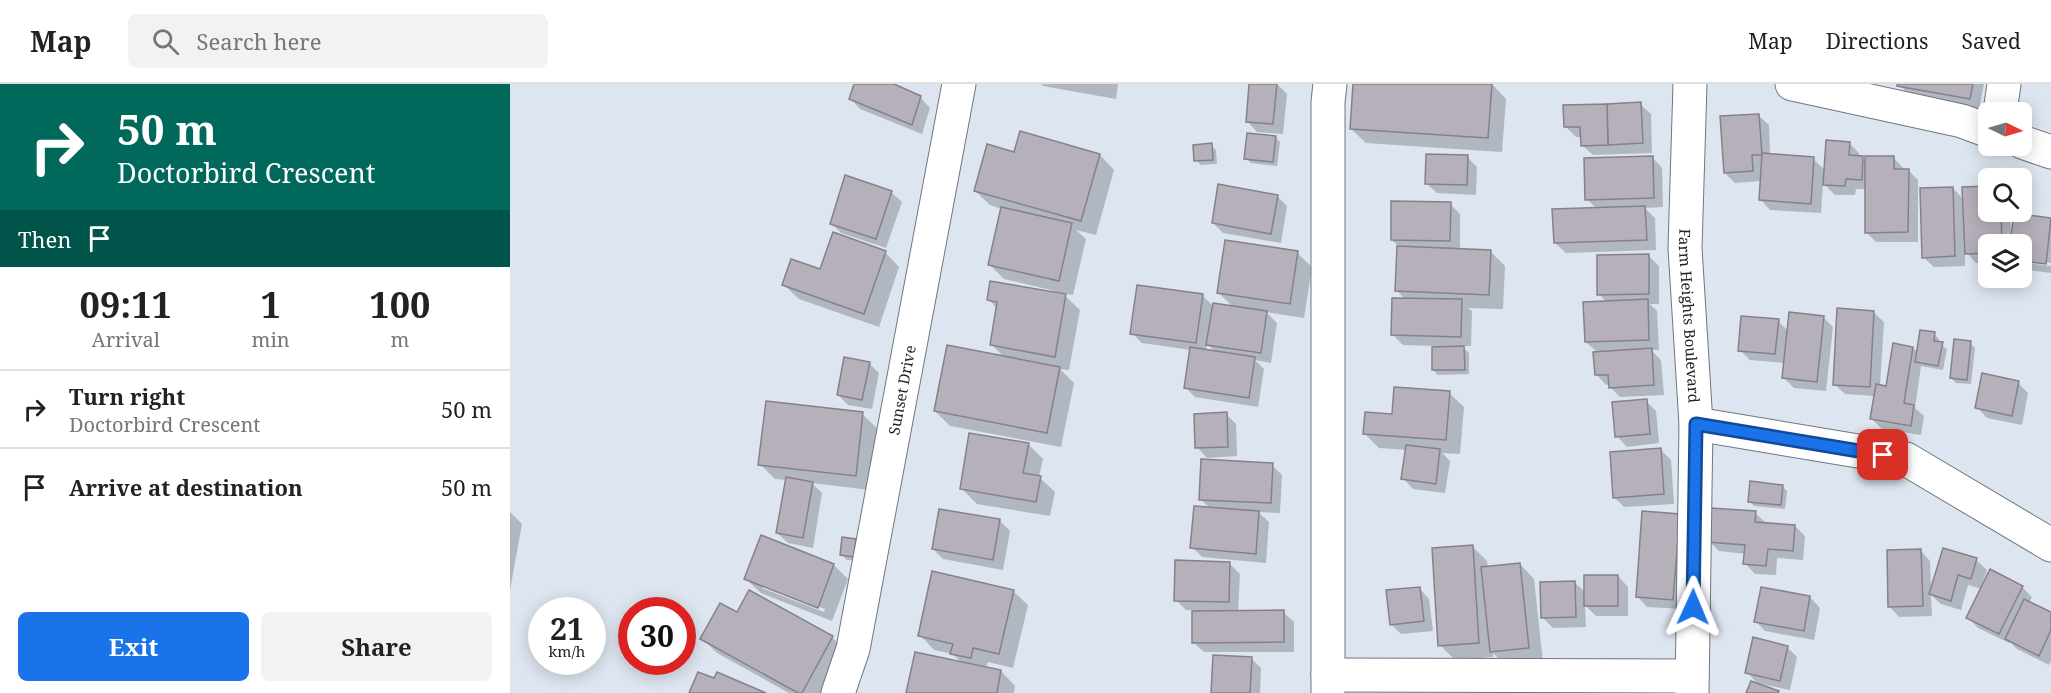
<!DOCTYPE html>
<html lang="en">
<head>
<meta charset="utf-8">
<style>
	:root { --surface:#fff; --page:#f2f2f2; --text:#222; --muted:#767676; --line:#e0e0e0; --accent:#1a73e8 }
	body { margin:0; font-family:"Noto Serif",serif; background:var(--page); color:var(--text); height:100vh; display:flex; flex-direction:column; font-size:22px; white-space:nowrap }
	* { box-sizing:border-box; margin:0 }
	p { font-size:20px; color:var(--muted) }
	.icon { flex:none; width:33px; height:33px; fill:none; stroke:currentColor; stroke-width:2; stroke-linecap:round; stroke-linejoin:round }
	.map { position:relative; flex:1; overflow:hidden }
	.drawer { display:flex; flex-direction:column; background:var(--surface); width:510px }
	.drawer>* { flex:none }
	.hud { background:#00695c; color:#fff; overflow:hidden }
	.needle { width:39px; rotate:95deg }
	.tools { position:absolute; left:1468px; top:18px; display:grid; gap:12px }
	.tools a { display:grid; place-items:center; width:54px; height:54px; border-radius:9px; background:var(--surface); box-shadow:0 3px 15px #0003; font-size:30px }
	.speed { position:absolute; left:18px; top:513px; display:flex; gap:12px; font-size:30px; font-weight:700; text-align:center }
	.speed>* { display:grid; place-content:center; width:78px; height:78px; border-radius:50%; background:var(--surface); box-shadow:0 3px 15px #0003; line-height:1 }
	.speed small { font-size:15px; font-weight:400 }
	.speed .limit { border:9px solid #d22; background:#fff; color:#111 }
	.pin { position:absolute; display:grid; place-items:center; width:51px; height:51px; color:#fff; margin:-26px; border-radius:12px; box-shadow:0 3px 9px #0006 }
	.me { position:absolute; width:66px; margin:-33px; rotate:1deg; stroke-linejoin:round; filter:drop-shadow(0 0 4px #0008) }
	.turn { display:flex; align-items:center; gap:21px; height:126px; padding:0 18px; font-size:27px }
	.turn .icon { width:78px; height:78px; stroke-width:2.5 }
	.turn b { display:block; font-size:42px; line-height:51px }
	.then { display:flex; align-items:center; height:57px; padding:0 18px; background:#0003; gap:12px; font-size:22px }
	.eta { display:flex; justify-content:space-evenly; align-items:center; height:102px; text-align:center }
	.eta b { font-size:36px; font-weight:700; line-height:42px }
	.button { display:flex; gap:12px; margin-top:auto; padding:12px 18px }
	.button a { flex:1; height:69px; border-radius:9px; background:var(--accent); color:#fff; font-size:24px; font-weight:700; line-height:69px; text-align:center }
	.button a+a { background:var(--page); color:var(--text) }
	ul { padding:0; list-style:none }
	li { display:flex; align-items:center; gap:18px; height:78px; padding:0 18px; border-top:2px solid var(--line) }
	li div { flex:1 }
	li b { display:block; font-size:22px }
	li em { font-style:normal }
	header { display:flex; align-items:center; gap:36px; box-sizing:border-box; height:84px; padding:0 30px; background:var(--surface); border-bottom:2px solid var(--line) }
	header strong { font-size:28px }
	nav { display:flex; gap:33px; margin-inline-start:auto; font-size:21px }
	.search { width:420px; height:54px; background:var(--page); display:flex; align-items:center; gap:15px; box-sizing:border-box; padding:0 21px; border-radius:9px; color:var(--muted); font-size:22px }
	main { display:flex; flex:1; min-height:0 }
	.map>svg:first-child { display:block }
	.shadow { fill:#0003; fill-rule:evenodd }
	.building { fill:#b6b0bb; stroke:#86808b; stroke-width:1.5 }
	.lines { fill:none; stroke-linecap:round; stroke-linejoin:round }
	.minor-casing { stroke:#6f767f; stroke-width:35 }
	.minor { stroke:#fff; stroke-width:33 }
	.route-casing { stroke:#114b97; stroke-width:15 }
	.route { stroke:#1a73e8; stroke-width:10 }
	.labels { text-anchor:middle; dominant-baseline:central; stroke-width:4.5; stroke-linejoin:round; paint-order:stroke }
	.street-label { font-size:15px; fill:#212428; stroke:#dde5f0 }
</style>
</head>
<body>
<header>
<strong>Map</strong>
<div class="search"><svg class="icon" aria-label="search" viewBox="0 0 24 24"><circle cx="10" cy="10" r="6"/><path d="M15 15l6 6"/></svg>Search here</div>
<nav><a>Map</a><a>Directions</a><a>Saved</a></nav>
</header>
<main>
<section class="drawer">
<div class="hud">
<div class="turn"><svg class="icon" aria-label="right" viewBox="0 0 24 24"><path d="M7 20v-9h11M14 6l5 5-5 5"/></svg><div><b>50 m</b>Doctorbird Crescent</div></div>
<div class="then">Then<svg class="icon" aria-label="arrive" viewBox="0 0 24 24"><path d="M6 21V4h12l-3 4 3 4H6"/></svg></div>
</div>
<div class="eta">
<div><b>09:11</b><p>Arrival</p></div>
<div><b>1</b><p>min</p></div>
<div><b>100</b><p>m</p></div>
</div>
<ul>
<li><svg class="icon" aria-label="right" viewBox="0 0 24 24"><path d="M7 20v-9h11M14 6l5 5-5 5"/></svg><div><b>Turn right</b><p>Doctorbird Crescent</p></div><em>50 m</em></li>
<li><svg class="icon" aria-label="arrive" viewBox="0 0 24 24"><path d="M6 21V4h12l-3 4 3 4H6"/></svg><div><b>Arrive at destination</b></div><em>50 m</em></li>
</ul>
<div class="button"><a>Exit</a><a>Share</a></div>
</section>
<div class="map">
<svg width="1541" height="609" viewBox="0 0 1541 609">
	<rect width="100%" height="100%" fill="#dde5f0"/>
	<g class="shadow">
		<path d="M346,0h33l31,13 10,11 -8,26 -62,-25 -10,-11z"/>
		<path d="M531,0h77l-2,15 -73,-13z"/>
		<path d="M740,0h27l10,10 -4,40 -26,-2 -10,-11z"/>
		<path d="M844,0h138l14,15 -4,53 -136,-9 -15,-14z"/>
		<path d="M1389,0h85l-5,25 -70,-14z"/>
		<path d="M1130,20l11,10 1,39 -59,2 -11,-10v-8h-6l-10,-10z"/>
		<path d="M1248,31l11,10 1,30 43,4 12,11 24,-27 10,10v4l7,4 27,-4 10,11v2h5l10,10v62h-42l-10,-10v-43h-10l-1,6h-20l-12,-12 -2,30 -51,-3 -10,-11 1,-18 -26,2 -10,-10z"/>
		<path d="M511,49l79,22 14,15 -18,65 -20,-5 10,9 -13,56 -11,-2 18,17 -11,60 -9,-1 14,14 -13,64 -111,-21 -15,-15 69,-54 -12,-12 6,-36 -10,-10 66,-5 1,-3 -51,-12 -14,-14 12,-56 -12,-4 -15,-14 40,-38z"/>
		<path d="M765,53l5,5 -3,24 -26,-3 -5,-5z"/>
		<path d="M701,61l5,5 1,14 -16,1 -5,-5z"/>
		<path d="M957,73l10,10 -1,28 -39,-2 -11,-10z"/>
		<path d="M1142,73l10,11 1,39 -18,1 10,10 1,32 -90,3 -11,-10 42,-34 -10,-10z"/>
		<path d="M1479,103v25h21l1,21h2l2,-18 36,5v43l-29,-4v-15h-33v19h-13l-11,-12v15l-31,1 -11,-10 30,-69 11,12z"/>
		<path d="M381,108l11,10 -16,46 -45,-15 -10,-10z"/>
		<path d="M767,112l10,10 -6,37 -58,-10 -10,-10z"/>
		<path d="M940,120l10,10v36l30,1 15,15 -2,43 -35,-1 4,3 -1,35h-9l7,7v21l-31,1 -5,-5v-24l-30,-1 -10,-10 13,-35 -9,-9 1,-45 -6,-6z"/>
		<path d="M375,168l14,15 -20,60 -80,-28 -15,-14 37,-14z"/>
		<path d="M787,169l15,14 -8,51 -38,-6 11,11 -6,40 -16,-3 9,9 -6,38 -63,-10 -10,-10 6,-37 -49,-7 -10,-10 70,-38 12,12 20,1 -15,-15zM697,259l9,10 -10,-2z"/>
		<path d="M1139,172l10,10v38h-9l7,7 2,39h-8l10,10 3,35 -44,2 -10,-10v-3l-4,1 -10,-11 2,-21 -12,-11 21,-39 -8,-9z"/>
		<path d="M1512,178l29,4v7l-29,-4z"/>
		<path d="M1363,228l11,10 -4,64 7,1 26,-39 5,5 16,-19 5,5 -1,4 9,6 -4,21 -22,-4 -6,42 9,8 -3,19 -39,-6 -10,-10 3,-23 -30,-2 -11,-10z"/>
		<path d="M1313,233l10,10 -7,64 -32,-3 -10,-10 1,-15 -35,-3 -10,-10 38,-29 11,11z"/>
		<path d="M1460,259l5,5 -4,36 -15,-1 -5,-5z"/>
		<path d="M359,279l10,10 -7,36 -24,-4 -10,-10z"/>
		<path d="M1508,299l10,10 -6,32 -35,-7 -10,-11z"/>
		<path d="M939,309l15,14 -4,47 -18,-1 8,8 -5,32 -32,-4 -10,-11 4,-28 -28,-2 -14,-14 28,-19z"/>
		<path d="M1136,317l10,10 3,32 -32,4 -10,-11z"/>
		<path d="M352,330l15,14 -7,62 -58,-7 10,10 -9,55 -25,-5 -11,-10 10,-53 -12,-1 -15,-15z"/>
		<path d="M716,330l10,10 1,32 -30,2 -10,-11z"/>
		<path d="M518,360l15,15 -4,18 16,15 -5,24 -73,-12 -15,-15z"/>
		<path d="M1151,366l10,10 3,44 -50,3 -10,-10z"/>
		<path d="M762,381l10,10 -2,38 -22,-1 11,10 -3,41 -64,-6 -10,-10 18,-39 -10,-9z"/>
		<path d="M1272,402l5,5 -2,18 -31,-3 -5,-5z"/>
		<path d="M430,426l60,11 10,10 -7,39 -60,-11 -10,-10z"/>
		<path d="M0,428l12,12 -12,66z"/>
		<path d="M1245,429l11,10 29,3 10,10 -2,24 -26,-2 -1,17 -21,-1 -10,-11 1,-9 -27,-3 -10,-10z"/>
		<path d="M1169,431l4,94 -36,-2 -10,-11z"/>
		<path d="M345,456l5,5 -2,16 -11,-1 -5,-5z"/>
		<path d="M963,463l14,14 1,7 32,-4 14,15 9,83 -37,4 -13,-13v4l-38,3 -15,-15z"/>
		<path d="M1410,466l10,11 1,29 45,-30 11,10 -5,14 40,3 10,10 -3,6 22,11v47l-2,4 -32,-16 -7,-7 -1,1 -31,-15 -10,-11 14,-28 -14,-4 -7,25 -20,-6 -10,-9 1,21 -33,1 -10,-11z"/>
		<path d="M719,479l11,11 -2,38h45l11,10v30h-90l-11,-10v-32h-7l-10,-10z"/>
		<path d="M324,481l14,14 -16,42 -71,-28 -15,-14zM252,500l63,25 -1,3 -62,-24z"/>
		<path d="M1108,492l10,11v29h-32l-11,-11 1,22 -33,1 -10,-10 31,-36 12,11z"/>
		<path d="M909,504l10,11 4,32 -32,3 -10,-10z"/>
		<path d="M503,507l15,14 -15,63 -25,-6 -2,6 15,3 14,15 -1,7h-106l54,-30 -9,-9 -19,-4 -14,-15z"/>
		<path d="M239,508l84,46 14,14 -22,41h-36l-72,-40 -15,-15 35,-24z"/>
		<path d="M1300,513l10,11 -6,32 -49,-9 -10,-10z"/>
		<path d="M1277,563l10,10 -7,33 -33,-7 -10,-11z"/>
		<path d="M741,574l10,10 -1,25h-48z"/>
	</g>
	<g class="building">
		<path d="M344,0h40l27,12 -9,29 -63,-26z"/>
		<path d="M739,0h28l-4,40 -27,-2z"/>
		<path d="M843,0h139l-4,54 -138,-9z"/>
		<path d="M1387,0h76l-3,15 -73,-13z"/>
		<path d="M1131,18l2,41 -35,2 -1,-41z"/>
		<path d="M1097,20l1,41 -27,1 -1,-19h-16l-1,-22z"/>
		<path d="M1249,30l3,41h-10l1,16 -29,2 -4,-57z"/>
		<path d="M510,47l80,23 -19,67 -107,-30 13,-47 27,8z"/>
		<path d="M737,49l29,3 -3,26 -29,-3z"/>
		<path d="M1316,56l24,2 -1,13 14,1 -1,24 -16,-1 -1,7 -22,-1z"/>
		<path d="M702,59l1,17 -19,1 -1,-16z"/>
		<path d="M1252,69l52,4 -3,47 -52,-4z"/>
		<path d="M916,70l42,1 -1,30 -42,-1z"/>
		<path d="M1143,72l1,42 -69,2 -1,-42z"/>
		<path d="M1355,72h29v13h15l-1,63 -43,1z"/>
		<path d="M335,91l47,16 -16,48 -46,-15z"/>
		<path d="M708,100l60,11 -7,39 -59,-11z"/>
		<path d="M1479,102v26h12l1,32h-13v9l-24,1 -3,-67z"/>
		<path d="M1443,103l2,69 -33,2 -2,-70z"/>
		<path d="M881,117l60,1 -1,39 -59,-1z"/>
		<path d="M1135,122l2,34 -93,3 -2,-34z"/>
		<path d="M491,123l71,16 -13,58 -71,-16z"/>
		<path d="M1504,129l37,5 -5,46 -24,-3v-17h-12z"/>
		<path d="M323,148l53,19 -22,63 -82,-29 9,-26 29,10z"/>
		<path d="M715,156l73,11 -8,53 -73,-11z"/>
		<path d="M887,162l94,4 -2,45 -94,-4z"/>
		<path d="M1139,170v40l-52,1v-40z"/>
		<path d="M480,197l76,13 -11,63 -65,-12 7,-43 -10,-2z"/>
		<path d="M627,201l66,9 -7,49 -66,-9z"/>
		<path d="M882,214l70,1 -1,38 -70,-2z"/>
		<path d="M1138,215l1,41 -64,2 -2,-40z"/>
		<path d="M703,219l54,8 -6,42 -55,-8z"/>
		<path d="M1327,224l37,3 -4,76 -37,-2z"/>
		<path d="M1279,228l35,4 -7,66 -35,-4z"/>
		<path d="M1231,232l38,3 -4,35 -37,-3z"/>
		<path d="M1410,246l15,2 -1,9 9,1 -5,24 -23,-4z"/>
		<path d="M1444,255l17,2 -4,39 -17,-2z"/>
		<path d="M1383,259l20,4 -9,56 10,2 -3,21 -41,-7 6,-35 10,2z"/>
		<path d="M437,261l113,22 -13,66 -113,-22z"/>
		<path d="M954,262l1,24h-33v-23z"/>
		<path d="M680,263l65,10 -6,41 -65,-10z"/>
		<path d="M1142,264l2,37 -45,3 -1,-13h-13l-2,-23z"/>
		<path d="M334,273l26,5 -8,38 -25,-5z"/>
		<path d="M1472,289l37,8 -7,35 -37,-8z"/>
		<path d="M884,303l56,4 -4,49 -83,-6 2,-22 27,2z"/>
		<path d="M1137,315l3,35 -35,3 -3,-35z"/>
		<path d="M256,317l97,11 -7,64 -98,-11z"/>
		<path d="M717,328l1,35 -33,1 -1,-34z"/>
		<path d="M459,349l60,10 -6,30 18,3 -5,26 -76,-13z"/>
		<path d="M896,361l34,4 -4,35 -35,-5z"/>
		<path d="M1151,364l3,46 -51,4 -3,-46z"/>
		<path d="M691,375l72,4 -2,40 -72,-3z"/>
		<path d="M276,393l27,5 -10,56 -27,-5z"/>
		<path d="M1240,397l33,4 -2,20 -33,-3z"/>
		<path d="M684,422l65,5 -3,43 -66,-6z"/>
		<path d="M1200,424l46,3 -1,11 40,3 -2,26 -25,-2 -2,17 -23,-2 2,-19 -38,-3z"/>
		<path d="M429,425l61,10 -7,41 -61,-11z"/>
		<path d="M1132,427l38,3 -7,86 -37,-3z"/>
		<path d="M251,451l73,29 -16,44 -74,-29z"/>
		<path d="M332,453l14,2 -2,18 -14,-2z"/>
		<path d="M963,461l6,98 -41,3 -6,-98z"/>
		<path d="M1433,464l34,10 -6,21 -13,-4 -7,26 -22,-7z"/>
		<path d="M1411,465l2,57 -35,1 -1,-57z"/>
		<path d="M665,476l55,2 -1,40 -55,-1z"/>
		<path d="M1010,479l9,85 -39,4 -9,-85z"/>
		<path d="M1480,485l33,17 -24,48 -33,-16z"/>
		<path d="M422,487l82,19 -15,64 -26,-6 -2,10 -21,-4 3,-10 -35,-8z"/>
		<rect x="1074" y="491" width="34" height="31"/>
		<path d="M1065,497l1,36 -35,1 -1,-36z"/>
		<path d="M910,503l4,34 -34,4 -4,-35z"/>
		<path d="M1251,503l49,9 -6,35 -50,-9z"/>
		<path d="M239,506l84,46 -31,57h-4l-98,-54 20,-36 17,9z"/>
		<path d="M1514,515l27,13v18l-12,26 -34,-17z"/>
		<path d="M774,526v32l-92,1v-32z"/>
		<path d="M1243,553l35,9 -8,35 -35,-8z"/>
		<path d="M405,568l86,18 -4,23h-91z"/>
		<path d="M703,571l39,2 -2,36h-39z"/>
		<path d="M188,588l16,6 3,-6 49,21h-77z"/>
		<path d="M1241,597l28,10 -1,2h-32z"/>
	</g>
	<g class="lines">
		<defs>
			<g id="minor">
				<path id="s1" d="M1180,0l-5,164 11,176 -4,269"/>
				<path d="M1282,0l170,37 27,10"/>
				<path d="M1490,28l4,-28"/>
				<path d="M1512,58l29,10"/>
				<path d="M1186,340l210,35 145,86"/>
				<path d="M818,591l364,1"/>
				<path id="s2" d="M328,609l15,-44 106,-565"/>
				<path d="M818,609v-591l2,-18"/>
			</g>
		</defs>
		<use href="#minor" class="minor-casing"/>
		<use href="#minor" class="minor"/>
	</g>
	<g class="lines">
		<defs>
			<path id="route" d="M1183,523l3,-183 187,31"/>
		</defs>
		<use href="#route" class="route-casing"/>
		<use href="#route" class="route"/>
	</g>
	<g class="labels">
		<g class="street-label">
			<text stroke="none"><textPath href="#s1" startOffset="232">Farm Heights Boulevard</textPath></text>
			<text stroke="none"><textPath href="#s2" startOffset="310">Sunset Drive</textPath></text>
		</g>
	</g>
</svg>
<div class="tools">
<a><svg class="needle" viewBox="-14 -14 28 28"><path d="M0-13l5 13h-10z" fill="#e53935"/><path d="M0 13l5-13h-10z" fill="#767676"/></svg></a>
<a><svg class="icon" aria-label="search" viewBox="0 0 24 24"><circle cx="10" cy="10" r="6"/><path d="M15 15l6 6"/></svg></a>
<a><svg class="icon" aria-label="layers" viewBox="0 0 24 24"><path d="M12 4l9 5-9 5-9-5zM3 14l9 5 9-5"/></svg></a>
</div>
<div class="speed"><div>21<small>km/h</small></div><div class="limit">30</div></div>
<div class="pin" style="left:1373px;top:371px;background:#d93025"><svg class="icon" aria-label="arrive" viewBox="0 0 24 24"><path d="M6 21V4h12l-3 4 3 4H6"/></svg></div>
<svg class="me" style="left:1183px;top:523px" viewBox="-20 -20 40 40"><path d="M0-17L14 15 0 8-14 15z" fill="#1a73e8" stroke="#fff" stroke-width="4"/></svg>
</div>
</main>
</body>
</html>
